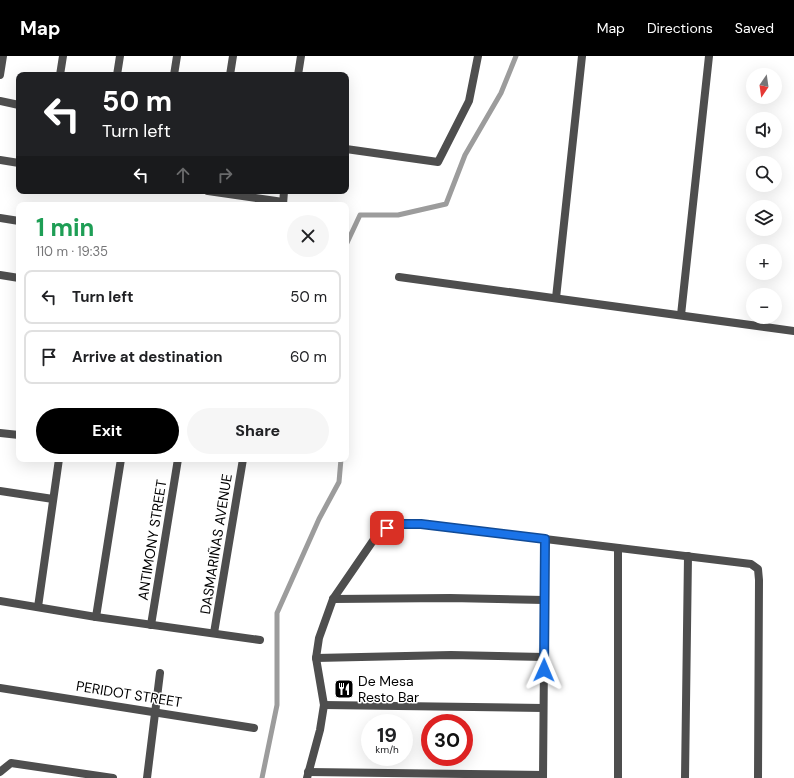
<!DOCTYPE html>
<html lang="en">
<head>
<meta charset="utf-8">
<style>
	:root { --surface:#fff; --page:#f6f6f6; --text:#202124; --muted:#757577; --line:#e0e0e0; --accent:#000 }
	body { margin:0; font-family:"DM Sans",sans-serif; background:var(--page); color:var(--text); height:100vh; display:flex; flex-direction:column; font-size:15px; white-space:nowrap }
	* { box-sizing:border-box; margin:0 }
	p { font-size:13px; color:var(--muted) }
	.icon { flex:none; width:22px; height:22px; fill:none; stroke:currentColor; stroke-width:2; stroke-linecap:round; stroke-linejoin:round }
	.map { position:relative; flex:1; overflow:hidden }
	.side { position:absolute; left:16px; top:146px; width:333px; height:260px; display:flex; flex-direction:column; background:var(--surface); border-radius:8px; box-shadow:0 4px 16px #0002 }
	.side>* { flex:none }
	.banner { position:absolute; left:16px; top:16px; width:333px; height:122px; border-radius:8px; box-shadow:0 4px 16px #0002; background:#202124; color:#fff; overflow:hidden }
	.needle { width:26px; rotate:193deg }
	.controls { position:absolute; left:746px; top:12px; display:grid; gap:8px }
	.controls a { display:grid; place-items:center; width:36px; height:36px; border-radius:50%; background:var(--surface); box-shadow:0 4px 16px #0002; font-size:20px }
	.speed { position:absolute; left:361px; top:658px; display:flex; gap:8px; font-size:20px; font-weight:700; text-align:center }
	.speed>* { display:grid; place-content:center; width:52px; height:52px; border-radius:50%; background:var(--surface); box-shadow:0 4px 16px #0002; line-height:1 }
	.speed small { font-size:10px; font-weight:400 }
	.speed .limit { border:6px solid #d22; background:#fff; color:#111 }
	.pin { position:absolute; display:grid; place-items:center; width:34px; height:34px; color:#fff; margin:-17px; border-radius:8px; box-shadow:0 2px 6px #0006 }
	.me { position:absolute; width:44px; margin:-22px; rotate:1deg; stroke-linejoin:round; filter:drop-shadow(0 0 3px #0008) }
	.turn { display:flex; align-items:center; gap:14px; height:84px; padding:0 20px; font-size:18px }
	.turn .icon { width:52px; height:52px; stroke-width:2.5 }
	.turn b { display:block; font-size:28px; line-height:34px }
	.lanes { display:flex; align-items:center; height:38px; padding:0 20px; background:#0003; justify-content:center; gap:20px; direction:ltr }
	.lanes .off { opacity:.35 }
	.round { display:grid; place-items:center; flex:none; width:42px; height:42px; border-radius:21px; background:var(--page) }
	.overview { display:flex; align-items:center; justify-content:space-between; height:68px; padding:0 20px }
	h1 { font-size:24px; font-weight:700; line-height:30px; color:#1e9e55 }
	.primary-button { display:flex; gap:8px; margin-top:auto; padding:8px 20px }
	.primary-button a { flex:1; height:46px; border-radius:24px; background:var(--accent); color:#fff; font-size:16px; font-weight:700; line-height:46px; text-align:center }
	.primary-button a+a { background:var(--page); color:var(--text) }
	ul { padding:0; list-style:none }
	li { display:flex; align-items:center; gap:12px; height:54px; margin:0 8px 6px; padding:0 12px; border:2px solid var(--line); border-radius:8px }
	li div { flex:1 }
	li b { display:block; font-size:15px }
	li em { font-style:normal }
	header { display:flex; align-items:center; gap:24px; box-sizing:border-box; height:56px; padding:0 20px; background:var(--accent); color:#fff }
	header strong { font-size:19px }
	nav { display:flex; gap:22px; margin-inline-start:auto; font-size:14px }
	.map>svg:first-child { display:block }
	.lines { fill:none; stroke-linecap:round; stroke-linejoin:round }
	.stream { stroke:#9c9c9c; stroke-width:5 }
	.minor { stroke:#4e4e4e; stroke-width:8 }
	.route-casing { stroke:#114b97; stroke-width:10 }
	.route { stroke:#1a73e8; stroke-width:7 }
	.labels { text-anchor:middle; dominant-baseline:central; stroke-width:3; stroke-linejoin:round; paint-order:stroke }
	.street-label { font-size:14px; fill:#000; stroke:#fff }
	.poi-label { font-size:14px; fill:#000; stroke:#fff; text-anchor:start }
</style>
</head>
<body>
<header>
<strong>Map</strong>
<nav><a>Map</a><a>Directions</a><a>Saved</a></nav>
</header>
<div class="map">
<svg width="794" height="722" viewBox="0 0 794 722">
	<rect width="100%" height="100%" fill="#fff"/>
	<g class="lines">
		<g class="stream">
			<path d="M346,189l14,-30h38l48,-11 19,-49 36,-62 15,-37"/>
			<path d="M262,722l15,-73v-92l42,-94 20,-37 2,-23"/>
		</g>
		<g class="minor">
			<path d="M0,19l3,-19"/>
			<path d="M60,19l3,-19"/>
			<path d="M117,19l3,-19"/>
			<path d="M174,19l3,-19"/>
			<path d="M230,19l3,-19"/>
			<path d="M298,19l3,-19"/>
			<path d="M0,45l19,4"/>
			<path d="M346,93l92,13 31,-61 9,-45"/>
			<path d="M0,104l19,3"/>
			<path d="M208,135l75,11"/>
			<path d="M283,149l1,-14"/>
			<path d="M0,162l19,3"/>
			<path d="M0,219l19,3"/>
			<path d="M399,221l395,54"/>
			<path d="M556,242l26,-242"/>
			<path d="M681,259l28,-259"/>
			<path d="M0,377l19,2"/>
			<path d="M0,435l53,8"/>
			<path d="M333,543l117,-1 94,2"/>
			<path d="M0,545l96,16 164,23"/>
			<path d="M38,551l21,-148"/>
			<path d="M96,561l25,-158"/>
			<path d="M151,569l27,-166"/>
			<path d="M214,577l29,-174"/>
			<path d="M316,602l135,-3 93,2"/>
			<path d="M0,632l254,40"/>
			<path d="M324,649l219,3"/>
			<path d="M0,716l11,-9 102,15"/>
			<path d="M308,716l235,3"/>
			<path d="M147,722l13,-105"/>
			<path d="M307,722l13,-48 4,-25 -8,-47 3,-20 14,-39 46,-67 16,-8h26l330,40 7,5 1,11 -1,198"/>
			<path d="M543,722l2,-239"/>
			<path d="M618,722v-230"/>
			<path d="M685,722l3,-222"/>
		</g>
	</g>
	<g class="lines">
		<defs>
			<path id="route" d="M387,472l8,-4h26l124,15 -1,131"/>
		</defs>
		<use href="#route" class="route-casing"/>
		<use href="#route" class="route"/>
	</g>
	<defs>
		<symbol id="restaurant-square" viewBox="-11 -11 22 22"><rect x="-9" y="-9" width="18" height="18" rx="4" fill="#000" stroke="#fff"/><path d="M-5-6h1v4h1v-4h1v4h1v-4h1v5L-1.5 .5V6h-2V.5L-5-1ZM5-6V6H3V1.5H1.5Q1.5-4 5-6Z" fill="#fff"/></symbol>
	</defs>
	<g fill-rule="evenodd">
		<use href="#restaurant-square" x="333" y="622" width="22" height="22"/>
	</g>
	<g class="labels">
		<g class="street-label">
			<text transform="translate(152 484) rotate(-81)">ANTIMONY STREET</text>
			<text transform="translate(216 488) rotate(-81)">DASMARIÑAS AVENUE</text>
			<text transform="translate(129 638) rotate(9)">PERIDOT STREET</text>
		</g>
		<g class="poi-label">
			<text x="358" y="625">De Mesa<tspan x="358" dy="16">Resto Bar</tspan></text>
		</g>
	</g>
</svg>
<div class="controls">
<a><svg class="needle" viewBox="-14 -14 28 28"><path d="M0-13l5 13h-10z" fill="#e53935"/><path d="M0 13l5-13h-10z" fill="#757577"/></svg></a>
<a><svg class="icon" aria-label="sound" viewBox="0 0 24 24"><path d="M4 9h4l5-4v14l-5-4H4zM17 9q2 3 0 6"/></svg></a>
<a><svg class="icon" aria-label="search" viewBox="0 0 24 24"><circle cx="10" cy="10" r="6"/><path d="M15 15l6 6"/></svg></a>
<a><svg class="icon" aria-label="layers" viewBox="0 0 24 24"><path d="M12 4l9 5-9 5-9-5zM3 14l9 5 9-5"/></svg></a>
<a>+</a>
<a>−</a>
</div>
<div class="speed"><div>19<small>km/h</small></div><div class="limit">30</div></div>
<div class="pin" style="left:387px;top:472px;background:#d93025"><svg class="icon" aria-label="arrive" viewBox="0 0 24 24"><path d="M6 21V4h12l-3 4 3 4H6"/></svg></div>
<svg class="me" style="left:544px;top:614px" viewBox="-20 -20 40 40"><path d="M0-17L14 15 0 8-14 15z" fill="#1a73e8" stroke="#fff" stroke-width="4"/></svg>
<div class="banner">
<div class="turn"><svg class="icon" aria-label="left" viewBox="0 0 24 24"><path d="M17 20v-9H6M10 6l-5 5 5 5"/></svg><div><b>50 m</b>Turn left</div></div>
<div class="lanes"><svg class="icon" aria-label="left" viewBox="0 0 24 24"><path d="M17 20v-9H6M10 6l-5 5 5 5"/></svg><svg class="icon off" aria-label="ahead" viewBox="0 0 24 24"><path d="M12 20V5M6 11l6-6 6 6"/></svg><svg class="icon off" aria-label="right" viewBox="0 0 24 24"><path d="M7 20v-9h11M14 6l5 5-5 5"/></svg></div>
</div>
<section class="side">
<div class="overview"><div><h1>1 min</h1><p>110 m · 19:35</p></div><a class="round"><svg class="icon" aria-label="close" viewBox="0 0 24 24"><path d="M6 6l12 12M18 6L6 18"/></svg></a></div>
<ul>
<li><svg class="icon" aria-label="left" viewBox="0 0 24 24"><path d="M17 20v-9H6M10 6l-5 5 5 5"/></svg><div><b>Turn left</b></div><em>50 m</em></li>
<li><svg class="icon" aria-label="arrive" viewBox="0 0 24 24"><path d="M6 21V4h12l-3 4 3 4H6"/></svg><div><b>Arrive at destination</b></div><em>60 m</em></li>
</ul>
<div class="primary-button"><a>Exit</a><a>Share</a></div>
</section>
</div>
</body>
</html>
